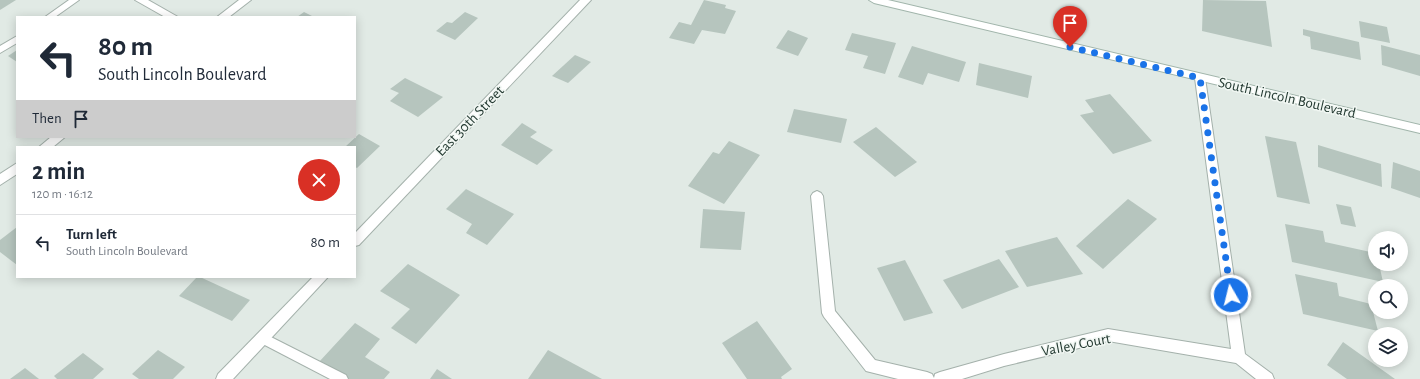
<!DOCTYPE html>
<html lang="en">
<head>
<meta charset="utf-8">
<style>
	:root { --surface:#fff; --page:#f6f6f7; --text:#1f2937; --muted:#747a83; --line:#e0e1e3 }
	body { margin:0; font-family:"Alegreya Sans",sans-serif; background:var(--page); color:var(--text); height:100vh; display:flex; flex-direction:column; font-size:15px; white-space:nowrap }
	* { box-sizing:border-box; margin:0 }
	p { font-size:13px; color:var(--muted) }
	.icon { flex:none; width:22px; height:22px; fill:none; stroke:currentColor; stroke-width:2; stroke-linecap:round; stroke-linejoin:round }
	.map { position:relative; flex:1; overflow:hidden }
	.panel { position:absolute; left:16px; top:146px; width:340px; height:132px; display:flex; flex-direction:column; background:var(--surface); border-radius:0px; box-shadow:0 2px 10px #0003 }
	.panel>* { flex:none }
	.guide { position:absolute; left:16px; top:16px; width:340px; height:122px; border-radius:0px; box-shadow:0 2px 10px #0003; background:#fff; color:var(--text); overflow:hidden }
	.tools { position:absolute; left:1368px; top:231px; display:grid; gap:8px }
	.tools a { display:grid; place-items:center; width:40px; height:40px; border-radius:50%; background:var(--surface); box-shadow:0 2px 10px #0003; font-size:20px }
	.pin { position:absolute; display:grid; place-items:center; width:34px; height:34px; color:#fff; margin:-41px -17px; border-radius:50% 50% 50% 0; rotate:-45deg; box-shadow:0 0 4px #0007 }
	.pin .icon { rotate:45deg }
	.me { position:absolute; width:44px; margin:-22px; rotate:352deg; stroke-linejoin:round; filter:drop-shadow(0 0 3px #0008) }
	.turn { display:flex; align-items:center; gap:14px; height:84px; padding:0 16px; font-size:18px }
	.turn .icon { width:52px; height:52px; stroke-width:2.5 }
	.turn b { display:block; font-size:28px; line-height:34px }
	.then { display:flex; align-items:center; height:38px; padding:0 16px; background:#0003; gap:8px; font-size:15px }
	.round { display:grid; place-items:center; flex:none; width:42px; height:42px; border-radius:21px; background:var(--page) }
	.summary { display:flex; align-items:center; justify-content:space-between; height:68px; padding:0 16px }
	h1 { font-size:24px; font-weight:700; line-height:30px }
	ul { padding:0; list-style:none }
	li { display:flex; align-items:center; gap:12px; height:56px; padding:0 16px; border-top:1px solid var(--line) }
	li div { flex:1 }
	li b { display:block; font-size:15px }
	li em { font-style:normal }
	.map>svg:first-child { display:block }
	.building { fill:#b6c5be }
	.lines { fill:none; stroke-linecap:round; stroke-linejoin:round }
	.lane-casing { stroke:#a4b1ab; stroke-width:2 }
	.street-casing { stroke:#a4b1ab; stroke-width:2 }
	.secondary-casing { stroke:#a1b5ab; stroke-width:2 }
	.lane { fill:#fff; fill-rule:evenodd }
	.street { fill:#fff; fill-rule:evenodd }
	.secondary { fill:#fff; fill-rule:evenodd }
	.route { stroke:#1a73e8; stroke-width:7; stroke-dasharray:0 12.6 }
	.labels { text-anchor:middle; dominant-baseline:central; stroke-width:3; stroke-linejoin:round; paint-order:stroke }
	.street-label { font-size:15px; fill:#233931; stroke:#f1f7f3 }
</style>
</head>
<body>
<div class="map">
<svg width="1420" height="379" viewBox="0 0 1420 379">
	<rect width="100%" height="100%" fill="#e1eae5"/>
	<g class="building">
		<path d="M0,0h16l-16,10z"/>
		<path d="M704,0l22,5 -1,3 11,3 -11,23 -23,-4 -8,14 -25,-6 10,-16 12,3z"/>
		<path d="M1203,0l63,1 6,46 -70,-16z"/>
		<path d="M304,12l10,5h-17z"/>
		<path d="M465,12l13,6 -23,22 -19,-9 11,-9 5,1z"/>
		<path d="M1359,21l28,6 3,16 -29,-6z"/>
		<path d="M1303,29l56,13 2,18 -50,-11 -1,-12 -7,-2z"/>
		<path d="M788,30l20,8 -10,18 -22,-8z"/>
		<path d="M852,33l44,10 -11,31 -22,-6 5,-12 -23,-6z"/>
		<path d="M1381,45l39,10v21l-38,-11z"/>
		<path d="M912,46l54,16 -7,20 -31,-9 -5,12 -25,-8z"/>
		<path d="M17,50v12l-9,-6z"/>
		<path d="M575,55l16,7 -23,21 -16,-7z"/>
		<path d="M979,63l53,13 -4,22 -52,-13z"/>
		<path d="M405,78l38,19 -25,20 -28,-16 9,-8 -9,-4z"/>
		<path d="M1110,94l42,47 -39,13 -33,-39 14,-3 -9,-12z"/>
		<path d="M794,109l53,10 -6,24 -54,-11z"/>
		<path d="M522,123l15,9 -7,5 23,13 -16,15 -36,-20z"/>
		<path d="M876,127l41,35 -22,15 -42,-35z"/>
		<path d="M359,134l21,12 -23,22 -2,-1v-20h-10z"/>
		<path d="M1265,136l31,6 14,62 -33,-7z"/>
		<path d="M729,141l31,14 -36,49 -36,-18 25,-34 6,2z"/>
		<path d="M1318,145l63,19 1,23 -64,-20z"/>
		<path d="M1393,162l27,9v27l-29,-10z"/>
		<path d="M466,189l48,25 -27,31 -21,-12 6,-9 -26,-15z"/>
		<path d="M1128,199l29,20 -54,50 -27,-23z"/>
		<path d="M1336,204l15,3 5,20 -15,-3z"/>
		<path d="M703,209l42,3 -4,38 -41,-2z"/>
		<path d="M1285,224l38,7 2,11 50,11v11h4l4,18 -91,-20z"/>
		<path d="M17,227v38l-17,-13v-12z"/>
		<path d="M1057,237l26,37 -56,13 -22,-36z"/>
		<path d="M999,259l20,28 -57,22 -19,-29z"/>
		<path d="M905,260l28,53 -29,8 -27,-53z"/>
		<path d="M408,264l52,31 -44,49 -25,-16 19,-19 -30,-18z"/>
		<path d="M1295,274l42,9 2,13 32,8 7,27 -75,-17z"/>
		<path d="M197,277h3l50,23 -18,21 -53,-25z"/>
		<path d="M757,321l35,48 -11,8 1,2h-35l-25,-36z"/>
		<path d="M355,323l25,16 -15,18 25,15 -6,7h-37l-28,-17z"/>
		<path d="M1343,342l52,37h-48l-20,-14z"/>
		<path d="M158,350l27,17 -12,12h-34l-7,-5z"/>
		<path d="M548,350l54,29h-74z"/>
		<path d="M83,353l21,16 -11,10h-36l-3,-3z"/>
		<path d="M25,368l14,11h-29z"/>
		<path d="M437,369l15,10h-22z"/>
	</g>
	<g class="lines">
		<defs>
			<g id="lane">
				<path d="M69,0h10l-24,17h-10z"/>
				<path d="M17,36v7l-17,10v-7z"/>
				<path d="M263,333l83,42 2,4h-18l-71,-37 -2,-4 2,-4z"/>
			</g>
			<g id="street">
				<path d="M135,0h13l30,17h-13z"/>
				<path d="M239,0h12l-22,17h-12z"/>
				<path d="M580,0h11l-232,245 -4,1v-13z"/>
				<path d="M1200,74l5,4 40,276 27,20 2,5h-18l-20,-16 -128,-22 -104,25 -42,13h-64l-32,-8 -42,-54 -2,-4 -11,-117 2,-3 4,-2 4,2 2,3 12,115 40,49 52,12 5,2 2,4 1,-4 5,-2 64,-18 104,-25 123,20 -36,-271z"/>
				<path d="M51,137h14l-12,10h-14z"/>
				<path d="M17,163v11l-17,11v-11z"/>
				<path d="M313,277h15l-95,102h-17l2,-5z"/>
			</g>
			<path id="secondary" d="M869,0h19l532,125v8l-546,-130z"/>
		</defs>
		<use href="#lane" class="lane-casing"/>
		<use href="#street" class="street-casing"/>
		<use href="#secondary" class="secondary-casing"/>
		<use href="#lane" class="lane"/>
		<use href="#street" class="street"/>
		<use href="#secondary" class="secondary"/>
	</g>
	<g class="lines">
		<path class="route" d="M1070,47l130,31 31,217"/>
	</g>
	<g class="labels">
		<g class="street-label">
			<text transform="translate(1287 98) rotate(13)">South Lincoln Boulevard</text>
			<text transform="translate(470 121) rotate(-46)">East 30th Street</text>
			<text transform="translate(1076 345) rotate(-11)">Valley Court</text>
		</g>
	</g>
</svg>
<div class="tools">
<a><svg class="icon" aria-label="sound" viewBox="0 0 24 24"><path d="M4 9h4l5-4v14l-5-4H4zM17 9q2 3 0 6"/></svg></a>
<a><svg class="icon" aria-label="search" viewBox="0 0 24 24"><circle cx="10" cy="10" r="6"/><path d="M15 15l6 6"/></svg></a>
<a><svg class="icon" aria-label="layers" viewBox="0 0 24 24"><path d="M12 4l9 5-9 5-9-5zM3 14l9 5 9-5"/></svg></a>
</div>
<div class="pin" style="left:1070px;top:47px;background:#d93025"><svg class="icon" aria-label="arrive" viewBox="0 0 24 24"><path d="M6 21V4h12l-3 4 3 4H6"/></svg></div>
<svg class="me" style="left:1231px;top:295px" viewBox="-20 -20 40 40"><circle r="17" fill="#1a73e8" stroke="#fff" stroke-width="3"/><path d="M0-11L8 9 0 5-8 9z" fill="#fff"/></svg>
<div class="guide">
<div class="turn"><svg class="icon" aria-label="left" viewBox="0 0 24 24"><path d="M17 20v-9H6M10 6l-5 5 5 5"/></svg><div><b>80 m</b>South Lincoln Boulevard</div></div>
<div class="then">Then<svg class="icon" aria-label="arrive" viewBox="0 0 24 24"><path d="M6 21V4h12l-3 4 3 4H6"/></svg></div>
</div>
<section class="panel">
<div class="summary"><div><h1>2 min</h1><p>120 m · 16:12</p></div><a class="round" style="background:#d93025;color:#fff"><svg class="icon" aria-label="close" viewBox="0 0 24 24"><path d="M6 6l12 12M18 6L6 18"/></svg></a></div>
<ul>
<li><svg class="icon" aria-label="left" viewBox="0 0 24 24"><path d="M17 20v-9H6M10 6l-5 5 5 5"/></svg><div><b>Turn left</b><p>South Lincoln Boulevard</p></div><em>80 m</em></li>
</ul>
</section>
</div>
</body>
</html>
